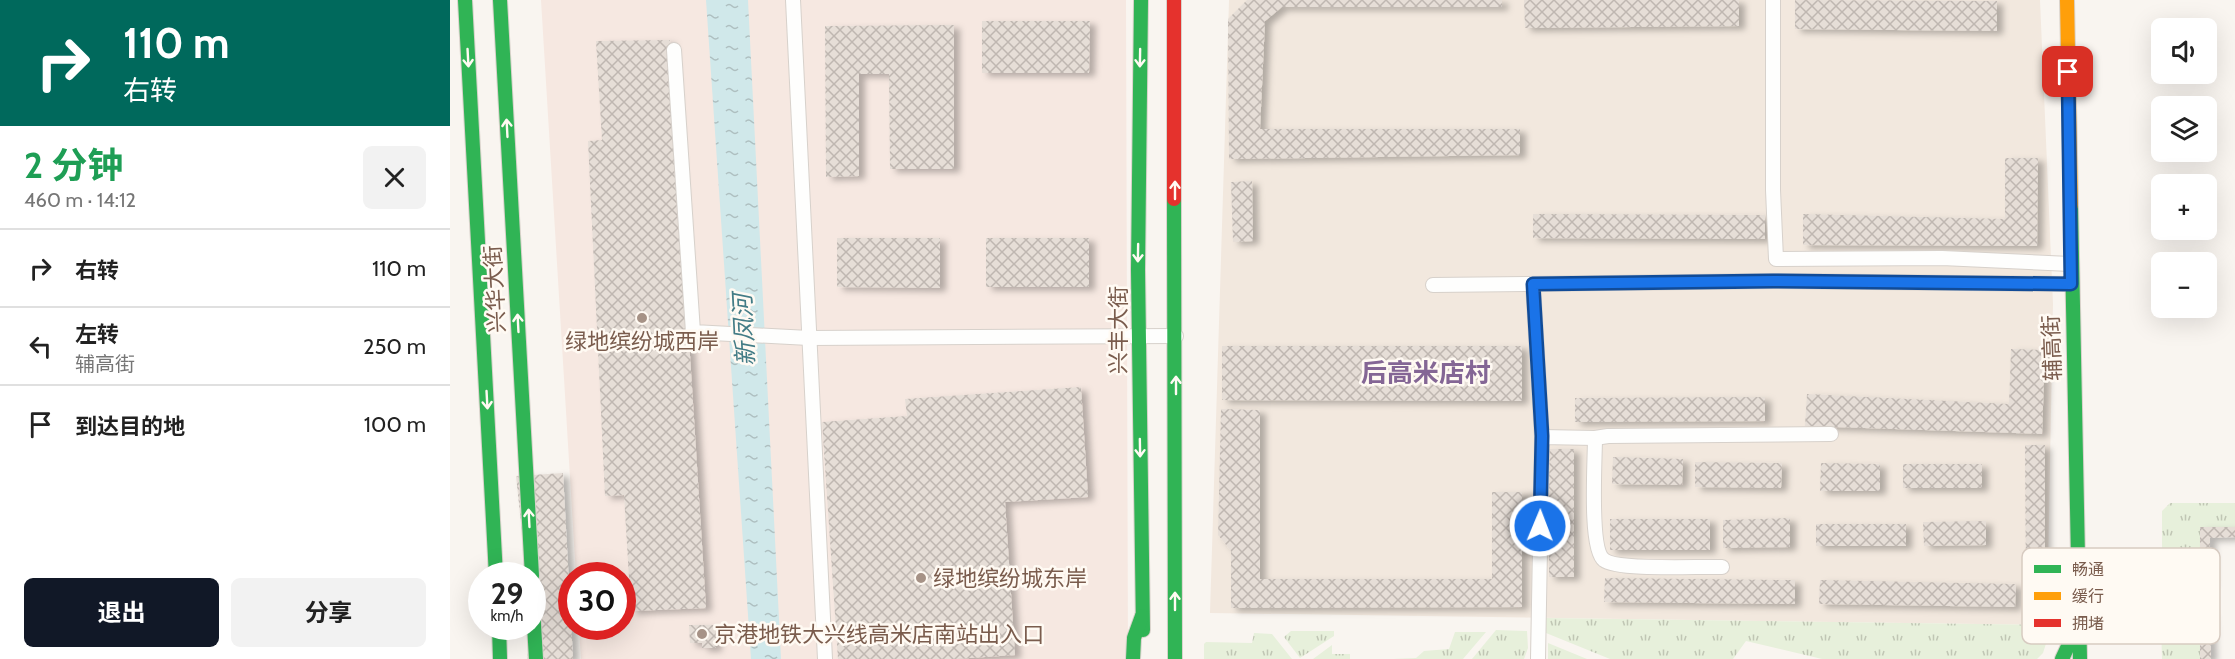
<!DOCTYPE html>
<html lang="zh">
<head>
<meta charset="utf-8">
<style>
	:root { --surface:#fff; --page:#f2f2f2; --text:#222; --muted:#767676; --line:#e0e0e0; --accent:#111827 }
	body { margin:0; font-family:Cabin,"Noto Sans SC",sans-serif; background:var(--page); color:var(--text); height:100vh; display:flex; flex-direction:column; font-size:22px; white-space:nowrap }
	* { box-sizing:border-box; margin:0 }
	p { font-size:20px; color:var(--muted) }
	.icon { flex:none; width:33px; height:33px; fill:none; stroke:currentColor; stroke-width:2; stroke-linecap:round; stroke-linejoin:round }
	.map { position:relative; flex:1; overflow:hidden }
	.sheet { display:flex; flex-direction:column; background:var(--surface); width:450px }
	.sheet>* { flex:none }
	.hud { background:#00695c; color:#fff; overflow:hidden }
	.buttons { position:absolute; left:1701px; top:18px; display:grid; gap:12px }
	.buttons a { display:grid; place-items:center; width:66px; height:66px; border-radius:9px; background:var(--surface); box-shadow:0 6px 24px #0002; font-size:30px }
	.speed { position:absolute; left:18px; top:562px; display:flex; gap:12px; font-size:30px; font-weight:700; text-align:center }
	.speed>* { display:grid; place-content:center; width:78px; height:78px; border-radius:50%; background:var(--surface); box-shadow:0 6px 24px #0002; line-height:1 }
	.speed small { font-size:15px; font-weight:400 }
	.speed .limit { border:9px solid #d22; background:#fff; color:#111 }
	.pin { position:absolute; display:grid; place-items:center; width:51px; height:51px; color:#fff; margin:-26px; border-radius:12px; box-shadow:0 3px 9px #0006 }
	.me { position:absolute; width:66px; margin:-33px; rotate:1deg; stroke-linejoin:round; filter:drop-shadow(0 0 4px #0008) }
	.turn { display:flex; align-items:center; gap:21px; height:126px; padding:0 24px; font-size:27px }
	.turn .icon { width:78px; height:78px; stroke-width:2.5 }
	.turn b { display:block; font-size:42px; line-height:51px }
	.round { display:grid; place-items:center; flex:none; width:63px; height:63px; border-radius:9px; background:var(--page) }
	.overview { display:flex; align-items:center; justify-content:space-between; height:102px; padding:0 24px }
	h1 { font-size:36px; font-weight:700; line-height:45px; color:#1e9e55 }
	.primary-button { display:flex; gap:12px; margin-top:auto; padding:12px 24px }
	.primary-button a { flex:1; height:69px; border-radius:9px; background:var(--accent); color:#fff; font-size:24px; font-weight:700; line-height:69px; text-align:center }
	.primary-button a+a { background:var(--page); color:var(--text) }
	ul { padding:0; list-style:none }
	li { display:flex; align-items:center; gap:18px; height:78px; padding:0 24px; border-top:2px solid var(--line) }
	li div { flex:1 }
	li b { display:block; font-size:22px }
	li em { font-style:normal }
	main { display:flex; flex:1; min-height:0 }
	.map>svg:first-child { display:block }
	.residential { fill:#f2e8de }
	.commercial { fill:#f6e8e1 }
	.grass { fill:url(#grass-tufts) }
	.water { fill:url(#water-ripples) }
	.building { fill:url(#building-cross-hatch); filter:url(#shadow) }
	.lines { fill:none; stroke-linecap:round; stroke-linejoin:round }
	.street-casing { stroke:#d7d1cb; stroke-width:16 }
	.fast-casing { stroke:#d9d2cb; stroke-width:16 }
	.slow-casing { stroke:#d9d2cb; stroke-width:16 }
	.jam-casing { stroke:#d9d2cb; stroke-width:16 }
	.street { stroke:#fefefd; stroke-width:14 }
	.fast { stroke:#30b455; stroke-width:14 }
	.slow { stroke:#ff9f0a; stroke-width:14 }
	.jam { stroke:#e5322d; stroke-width:14 }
	.oneway { stroke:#fffaf3 }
	.route-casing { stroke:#114b97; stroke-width:15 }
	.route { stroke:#1a73e8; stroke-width:10 }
	.poi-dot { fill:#a69286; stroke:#fffaf3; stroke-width:2 }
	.labels { text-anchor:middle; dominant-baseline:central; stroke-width:5; stroke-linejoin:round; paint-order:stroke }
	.street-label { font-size:22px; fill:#7a5c4d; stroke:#fffaf3 }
	.poi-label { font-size:22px; fill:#7a5c4d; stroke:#fffaf3; text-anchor:start }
	.water-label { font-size:24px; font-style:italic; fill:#437c86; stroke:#fffaf3 }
	.quarter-label { font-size:26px; font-weight:bold; fill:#846695; stroke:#fffaf3 }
	.key { fill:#fffaf3; stroke:#d7cbc1; stroke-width:1.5 }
	.key-label { font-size:16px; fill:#7a5c4d }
</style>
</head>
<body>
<main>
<section class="sheet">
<div class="hud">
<div class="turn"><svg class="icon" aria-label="right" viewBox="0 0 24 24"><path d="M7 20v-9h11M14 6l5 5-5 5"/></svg><div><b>110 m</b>右转</div></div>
</div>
<div class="overview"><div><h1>2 分钟</h1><p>460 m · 14:12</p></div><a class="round"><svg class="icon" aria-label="close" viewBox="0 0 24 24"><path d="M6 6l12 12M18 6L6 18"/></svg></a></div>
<ul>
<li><svg class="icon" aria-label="right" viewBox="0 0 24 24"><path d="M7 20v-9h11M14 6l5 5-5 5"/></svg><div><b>右转</b></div><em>110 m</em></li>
<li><svg class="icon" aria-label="left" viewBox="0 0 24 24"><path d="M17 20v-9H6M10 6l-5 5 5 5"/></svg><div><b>左转</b><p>辅高街</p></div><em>250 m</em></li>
<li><svg class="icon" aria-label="arrive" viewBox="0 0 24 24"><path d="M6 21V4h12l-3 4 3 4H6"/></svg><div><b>到达目的地</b></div><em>100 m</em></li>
</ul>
<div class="primary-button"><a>退出</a><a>分享</a></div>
</section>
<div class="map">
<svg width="1785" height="659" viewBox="0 0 1785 659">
	<defs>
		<pattern id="grass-tufts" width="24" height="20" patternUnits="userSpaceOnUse" patternTransform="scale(1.5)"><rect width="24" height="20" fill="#e7f0db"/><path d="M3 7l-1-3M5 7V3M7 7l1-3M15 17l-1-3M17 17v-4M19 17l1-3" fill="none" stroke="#c0c6b4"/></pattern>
		<pattern id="water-ripples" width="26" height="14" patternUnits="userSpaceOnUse" patternTransform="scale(1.5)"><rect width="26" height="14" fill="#d0e8ea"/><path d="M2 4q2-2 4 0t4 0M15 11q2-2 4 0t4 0" fill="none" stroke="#aebfc0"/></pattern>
		<pattern id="building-cross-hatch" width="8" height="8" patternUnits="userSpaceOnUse" patternTransform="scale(1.5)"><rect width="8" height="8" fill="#e6ded7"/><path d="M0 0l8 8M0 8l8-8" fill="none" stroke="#bfb7b1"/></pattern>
		<filter id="shadow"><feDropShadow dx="6" dy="3.5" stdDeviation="3" flood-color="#0004"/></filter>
	</defs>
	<rect width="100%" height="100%" fill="#f9f5f0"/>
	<path class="residential" d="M779,0h811l13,304 -6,321 -837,-12z"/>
	<path class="commercial" d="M91,0h585l2,659h-547l-2,-32h43v-51h-46z"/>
	<g class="grass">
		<path d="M1720,503h65v24l-35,1v55l-38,-1v-71z"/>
		<path d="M1096,618l501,7 4,3 -8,25 -6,6h-215l-76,-18 -13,18h-123l-64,-26z"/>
		<path d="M1750,620v39h-38l-1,-38z"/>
		<path d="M1046,630l31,1 1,17 -4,11h-52z"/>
		<path d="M841,631h43v5l-34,22 -16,-21z"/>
		<path d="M1005,632h31l-23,27h-70l23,-1 8,-7 25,-2z"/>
		<path d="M804,633l18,1 20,25h-88v-15l2,-2 46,1z"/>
		<path d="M1098,643l39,16h-39z"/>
		<path d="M882,645v9h18v5h-37z"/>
	</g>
	<path class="water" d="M256,0h42l33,659h-30z"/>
	<g class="building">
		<path d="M797,0h255v7h-220l-17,14 -5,108h260v26l-291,4 -1,-140z"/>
		<path d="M1074,0h215v26l-214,2z"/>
		<path d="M1345,0l202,1v30l-202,-2z"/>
		<path d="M532,21h108l-1,52h-107z"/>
		<path d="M504,25v144h-64l-1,-95h-30v102l-33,1 -1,-151z"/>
		<path d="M220,40l36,568 -75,3 -7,-116 -19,1 -17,-355 14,-1 -6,-99z"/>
		<path d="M1555,158h33l-1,88 -234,-1v-31l202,5z"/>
		<path d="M802,181l1,60 -20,1 -2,-60z"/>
		<path d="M1083,214l232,1v24l-232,-1z"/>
		<path d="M387,238h103v50l-103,-1z"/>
		<rect x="536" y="238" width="103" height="49"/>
		<path d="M772,346h300v55l-300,-1z"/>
		<path d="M1561,349l34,1 -3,84 -237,-8 2,-32 202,10z"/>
		<path d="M631,387l7,110 -83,5 10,153 -61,4h-116l-16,-237 85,-6 -2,-17z"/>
		<path d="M1315,397v24l-190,1v-24z"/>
		<path d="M771,409l39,1v169h232v-87h30v115l-291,1v-57l-13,-16z"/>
		<path d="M1575,445h20v154h-19z"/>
		<rect x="1099" y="449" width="25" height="128"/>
		<path d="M1163,457l70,2 -1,26 -70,-1z"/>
		<path d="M1245,462l87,1 -1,25 -86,-1z"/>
		<path d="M1371,463l59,1v27h-60z"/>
		<rect x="1453" y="464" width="79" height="24"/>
		<path d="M113,473l10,186h-46l5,-32 -16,-151z"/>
		<path d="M1340,518v29l-67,1v-28z"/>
		<rect x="1160" y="519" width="100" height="31"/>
		<path d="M1536,521v24l-62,1 -1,-24z"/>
		<rect x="1366" y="524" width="90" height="22"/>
		<path d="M1750,527h35v10l-25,1v44l-10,1z"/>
		<path d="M1155,578l190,2v24l-191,-2z"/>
		<path d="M1370,580l196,4 -1,23 -196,-3z"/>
		<path d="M1760,614l1,45h-11v-44z"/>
		<path d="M239,625h26l1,23h-14v-5h-12z"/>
	</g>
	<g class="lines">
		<defs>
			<g id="street">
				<path d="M343,0l32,659"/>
				<path d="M1323,0v190l3,69 166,-1 128,6"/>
				<path d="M224,50l19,282 116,6 367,-2"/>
				<path d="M1083,284l9,153"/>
				<path d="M983,285l340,-4 298,3"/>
				<path d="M1145,438c0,22 -6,111 9,122 14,11 97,6 118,7"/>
				<path d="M1088,659l4,-222 53,1 13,-2 223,-2"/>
			</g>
			<g id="fast">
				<path d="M15,0l31,576"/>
				<path d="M50,0l32,576"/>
				<path d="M691,0l-3,270 5,360"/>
				<path d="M724,199l1,460"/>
				<path d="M1621,205l9,454"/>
				<path d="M82,590l4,69"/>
				<path d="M49,627l1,32"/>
				<path d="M683,659l1,-21 8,-22"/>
				<path d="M1612,659l16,-34"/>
			</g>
			<path id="slow" d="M1617,0l4,205"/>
			<path id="jam" d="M724,0v199"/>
		</defs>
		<use href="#street" class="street-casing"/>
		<use href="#fast" class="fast-casing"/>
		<use href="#slow" class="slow-casing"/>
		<use href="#jam" class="jam-casing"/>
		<use href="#street" class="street"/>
		<use href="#fast" class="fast"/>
		<use href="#slow" class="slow"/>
		<use href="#jam" class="jam"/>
	</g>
	<defs><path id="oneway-shaft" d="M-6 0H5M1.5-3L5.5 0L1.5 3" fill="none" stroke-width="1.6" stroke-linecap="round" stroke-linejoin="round" transform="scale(1.5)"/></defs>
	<g class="oneway">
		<use href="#oneway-shaft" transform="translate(18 58) rotate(87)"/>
		<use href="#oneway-shaft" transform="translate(690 58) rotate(91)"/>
		<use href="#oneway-shaft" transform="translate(57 128) rotate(-93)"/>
		<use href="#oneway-shaft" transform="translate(725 190) rotate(-90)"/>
		<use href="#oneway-shaft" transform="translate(688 253) rotate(91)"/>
		<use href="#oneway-shaft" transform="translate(68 323) rotate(-93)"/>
		<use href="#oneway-shaft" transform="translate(726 385) rotate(-90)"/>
		<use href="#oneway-shaft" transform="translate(37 400) rotate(87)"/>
		<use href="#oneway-shaft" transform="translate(690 448) rotate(89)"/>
		<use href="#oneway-shaft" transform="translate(79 518) rotate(-93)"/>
		<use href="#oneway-shaft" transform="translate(725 601) rotate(-90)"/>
	</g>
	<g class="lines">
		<defs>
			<path id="route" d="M1090,526l2,-90 -9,-152 240,-3 298,3 -3,-212"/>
		</defs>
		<use href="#route" class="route-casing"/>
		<use href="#route" class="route"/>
	</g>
	<g class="poi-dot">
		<circle cx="192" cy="318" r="6"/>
		<circle cx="471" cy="578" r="6"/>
		<circle cx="252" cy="634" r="6"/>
	</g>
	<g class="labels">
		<g class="street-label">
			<text transform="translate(45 289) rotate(-93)">兴华大街</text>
			<text transform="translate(668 330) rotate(-90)">兴丰大街</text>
			<text transform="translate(1602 348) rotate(-92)">辅高街</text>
		</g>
		<g class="poi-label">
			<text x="192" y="341" text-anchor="middle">绿地缤纷城西岸</text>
			<text x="483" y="578">绿地缤纷城东岸</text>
			<text x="264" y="634">京港地铁大兴线高米店南站出入口</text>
		</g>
		<g class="water-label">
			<text transform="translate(294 330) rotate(-93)">新凤河</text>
		</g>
		<g class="quarter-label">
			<text x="976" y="373">后高米店村</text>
		</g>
	</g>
	<rect x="1572" y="548" width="198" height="96" rx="9" class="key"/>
	<rect x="1584" y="565" width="27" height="8" fill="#30b455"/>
	<rect x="1584" y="592" width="27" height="8" fill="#ff9f0a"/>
	<rect x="1584" y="619" width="27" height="8" fill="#e5322d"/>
	<g class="key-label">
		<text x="1622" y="575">畅通</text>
		<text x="1622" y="602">缓行</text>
		<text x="1622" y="629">拥堵</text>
	</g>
</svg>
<div class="buttons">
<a><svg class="icon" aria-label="sound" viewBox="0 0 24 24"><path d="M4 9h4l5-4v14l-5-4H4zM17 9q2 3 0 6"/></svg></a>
<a><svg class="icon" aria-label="layers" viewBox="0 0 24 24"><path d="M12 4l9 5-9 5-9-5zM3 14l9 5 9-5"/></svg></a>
<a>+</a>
<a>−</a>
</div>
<div class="speed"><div>29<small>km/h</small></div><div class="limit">30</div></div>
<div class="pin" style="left:1618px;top:72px;background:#d93025"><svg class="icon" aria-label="arrive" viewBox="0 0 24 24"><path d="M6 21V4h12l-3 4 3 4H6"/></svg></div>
<svg class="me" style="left:1090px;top:526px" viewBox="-20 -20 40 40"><circle r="17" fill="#1a73e8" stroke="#fff" stroke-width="3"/><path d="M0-11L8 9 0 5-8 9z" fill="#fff"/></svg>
</div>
</main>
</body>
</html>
